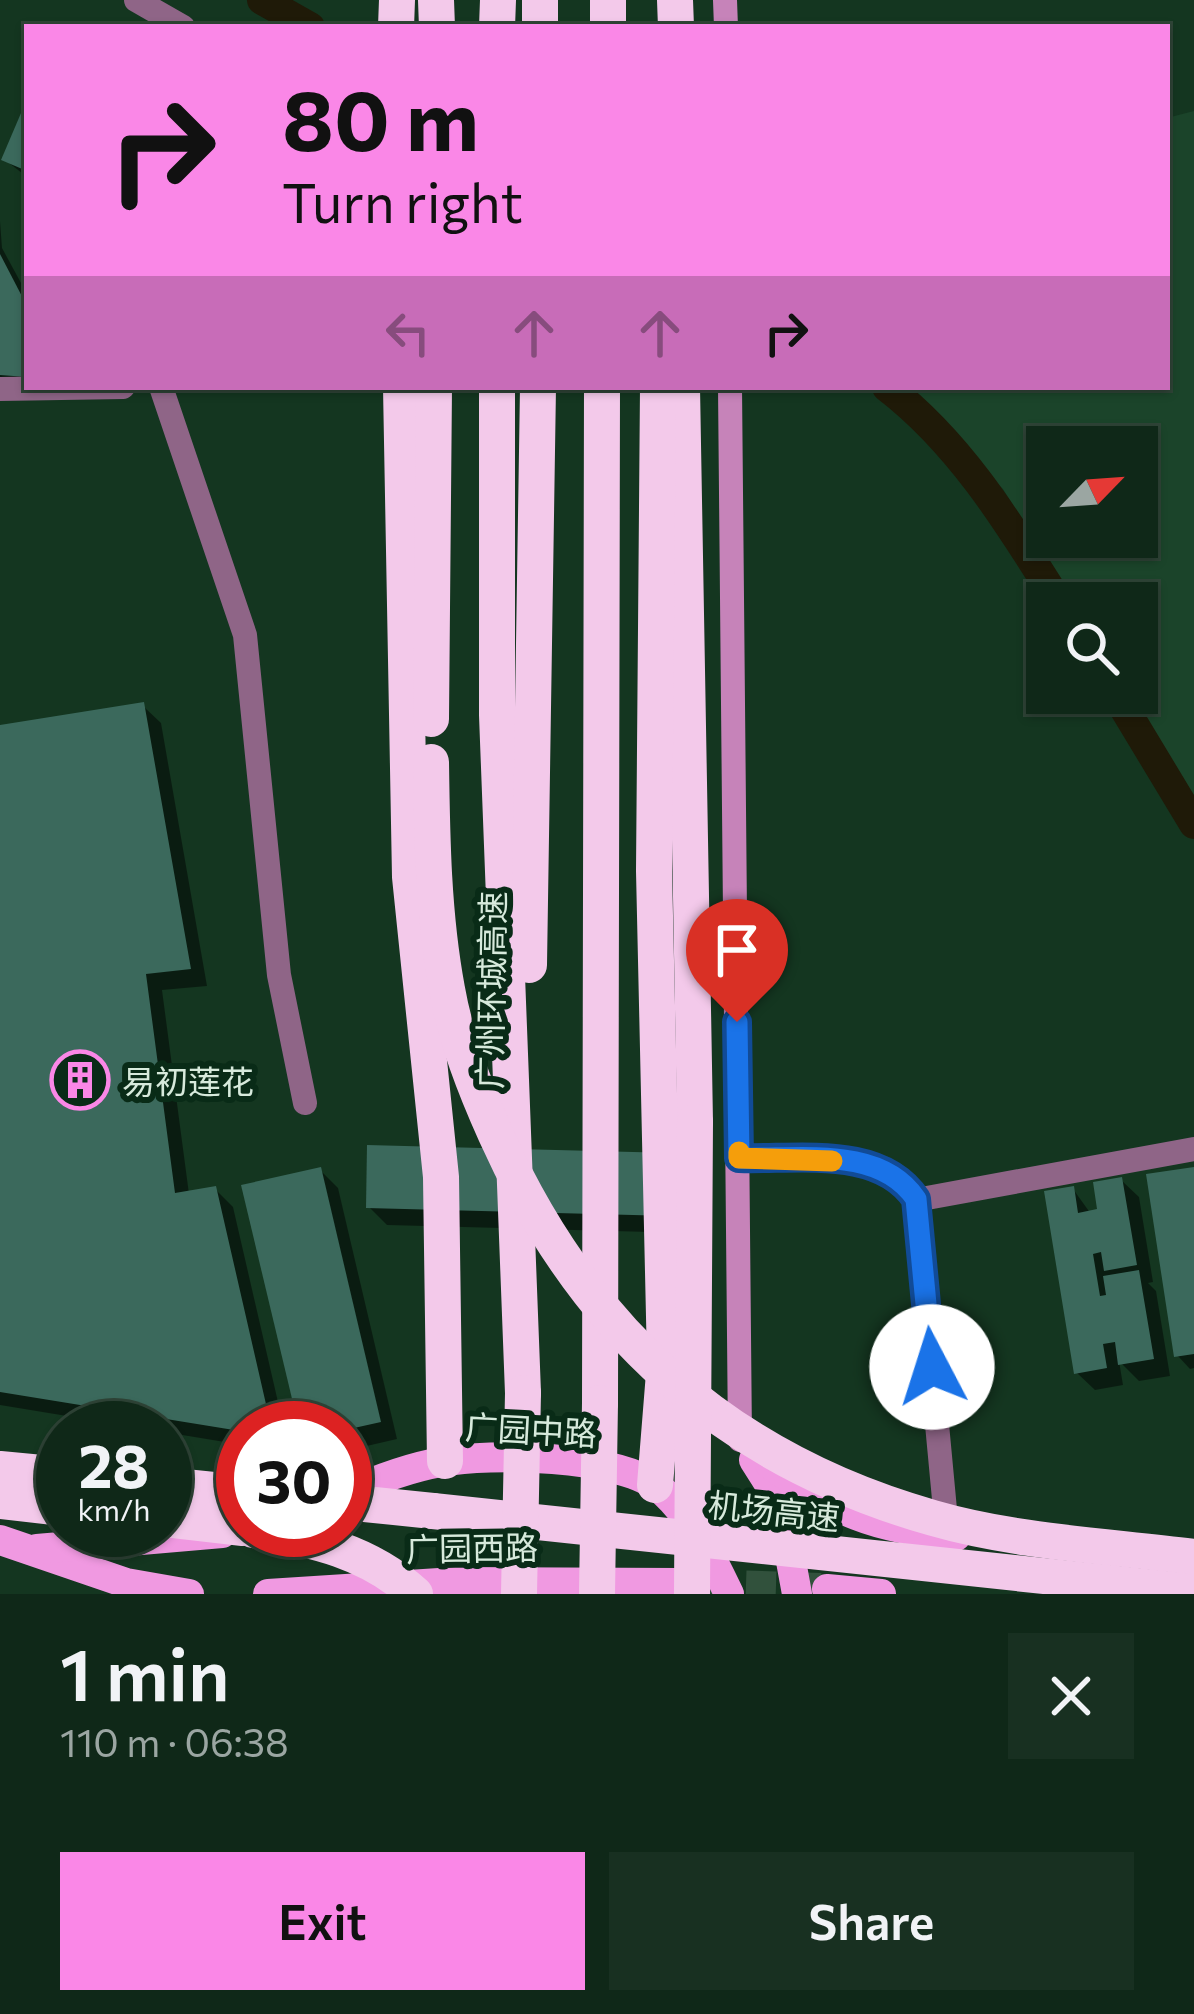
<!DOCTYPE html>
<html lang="en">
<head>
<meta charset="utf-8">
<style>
	:root { --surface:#0f2818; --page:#183021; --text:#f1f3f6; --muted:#9ba6a2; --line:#2f4437; --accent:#fa87e7 }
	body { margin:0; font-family:Commissioner,"Noto Sans SC",sans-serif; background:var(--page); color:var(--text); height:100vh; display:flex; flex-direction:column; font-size:45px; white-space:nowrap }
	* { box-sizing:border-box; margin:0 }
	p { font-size:39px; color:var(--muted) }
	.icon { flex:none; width:66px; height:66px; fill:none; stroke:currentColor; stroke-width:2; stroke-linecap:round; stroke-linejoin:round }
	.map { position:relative; height:1594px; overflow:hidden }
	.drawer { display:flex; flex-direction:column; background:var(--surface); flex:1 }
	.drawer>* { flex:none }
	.guide { position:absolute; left:24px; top:24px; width:1146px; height:366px; border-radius:0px; box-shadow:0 3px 9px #0004,0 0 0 3px var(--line); background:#fa87e7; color:#111; overflow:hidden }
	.needle { width:78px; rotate:65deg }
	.buttons { position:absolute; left:1026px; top:426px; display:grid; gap:24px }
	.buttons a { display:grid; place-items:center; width:132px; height:132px; border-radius:0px; background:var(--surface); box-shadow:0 3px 9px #0004,0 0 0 3px var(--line); font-size:60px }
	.speed { position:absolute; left:36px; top:1401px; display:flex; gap:24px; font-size:60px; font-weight:700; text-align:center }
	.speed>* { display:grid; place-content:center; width:156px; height:156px; border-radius:50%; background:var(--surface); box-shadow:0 3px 9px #0004,0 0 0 3px var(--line); line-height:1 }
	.speed small { font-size:30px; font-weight:400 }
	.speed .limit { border:18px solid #d22; background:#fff; color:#111 }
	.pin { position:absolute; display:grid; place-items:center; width:102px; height:102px; color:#fff; margin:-123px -51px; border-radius:50% 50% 50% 0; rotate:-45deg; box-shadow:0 0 12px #0007 }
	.pin .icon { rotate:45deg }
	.me { position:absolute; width:132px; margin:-66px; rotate:355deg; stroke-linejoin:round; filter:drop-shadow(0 0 9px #0008) }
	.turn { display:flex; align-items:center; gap:42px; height:252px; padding:0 60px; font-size:54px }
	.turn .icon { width:156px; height:156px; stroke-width:2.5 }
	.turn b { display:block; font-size:84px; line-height:102px }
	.lanes { display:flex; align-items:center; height:114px; padding:0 60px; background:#0003; justify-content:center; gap:60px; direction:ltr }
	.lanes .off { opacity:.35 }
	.round { display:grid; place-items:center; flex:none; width:126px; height:126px; border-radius:0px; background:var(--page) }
	.summary { display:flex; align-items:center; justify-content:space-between; height:204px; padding:0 60px }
	h1 { font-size:72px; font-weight:600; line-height:90px }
	.primary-button { display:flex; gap:24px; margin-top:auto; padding:24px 60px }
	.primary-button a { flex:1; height:138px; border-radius:0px; background:var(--accent); color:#111; font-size:48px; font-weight:600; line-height:138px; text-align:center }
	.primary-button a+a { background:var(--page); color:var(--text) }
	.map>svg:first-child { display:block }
	.built { fill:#1b442a; fill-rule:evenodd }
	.shadow { fill:#0007 }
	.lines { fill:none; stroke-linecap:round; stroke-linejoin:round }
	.canal { stroke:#1f1a08; stroke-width:30 }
	.building { fill:#3b695c }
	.primary-tunnel { stroke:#31513c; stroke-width:30; stroke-dasharray:30 15; stroke-linecap:butt }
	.street { stroke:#8f6587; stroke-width:24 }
	.secondary { stroke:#c683b9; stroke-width:24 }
	.primary { stroke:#f099e1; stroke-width:30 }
	.highway { stroke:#f3c9ea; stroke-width:36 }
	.highway-bridge { stroke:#f3c9ea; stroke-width:36 }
	.route-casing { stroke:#114b97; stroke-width:30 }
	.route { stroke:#1a73e8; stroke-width:21 }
	.slow { stroke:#f59e0b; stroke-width:21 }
	.labels { text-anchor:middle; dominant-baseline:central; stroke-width:12; stroke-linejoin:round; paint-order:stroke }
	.street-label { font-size:33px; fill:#d7eadc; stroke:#092b17 }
	.poi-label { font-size:33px; fill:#d7eadc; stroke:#092b17; text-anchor:start }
</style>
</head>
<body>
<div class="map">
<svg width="1194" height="1594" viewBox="0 0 1194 1594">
	<rect width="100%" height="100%" fill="#143620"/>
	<path class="built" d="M1194,111v694l-68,-112h11v-90h-65l-69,-114 -104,-102h268v-269zM1047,447h90v90h-90z"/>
	<g class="shadow">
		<path d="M27,106v71l-23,-18z"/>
		<path d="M0,221l2,27 25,46v93l-27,4z"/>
		<path d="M143,706l18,17 46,263 -45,4 27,204 26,-5 18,18 51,221h-41v17l-243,-40v-677z"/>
		<path d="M671,1156l17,77 -301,-8 -18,-18z"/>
		<path d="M320,1170l18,18 59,251 -52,12z"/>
		<path d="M1194,1171v197l-4,1 -13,-14z"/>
		<path d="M1121,1180l18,17 14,85 -5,1 8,8 14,85 -31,5 -20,-20 4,24 -28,5 -18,-17 -4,-184 18,25 10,-2z"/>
	</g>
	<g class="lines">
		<g class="canal">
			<path d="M262,0l48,27"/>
			<path d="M887,387c74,57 123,138 172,216"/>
			<path d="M1115,693l79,131"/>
		</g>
	</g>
	<g class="building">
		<path d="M27,99v72l-26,-11z"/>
		<path d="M0,254l27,52v71l-27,-2z"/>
		<path d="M144,702l47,267 -45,5 29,219 41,-7 55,240 -31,5 -240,-39v-667z"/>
		<path d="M367,1145l305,8 -1,63 -305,-8z"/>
		<path d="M321,1167l60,255 -36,8 -46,-2 -58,-243z"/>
		<path d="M1194,1167v187l-20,3 -28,-183z"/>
		<path d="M1122,1177l15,88 -33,6 -3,-19 -8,2 7,42 6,-1 -3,-19 36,-6 15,89 -36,6 -3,-23 -12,2 4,24 -33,6 -30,-183 30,-5 4,27 19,-4 -4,-27z"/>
	</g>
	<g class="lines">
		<path class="primary-tunnel" d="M701,1584l120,4"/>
		<g class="street">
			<path d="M136,0l47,27"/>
			<path d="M161,387l84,248 34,340 26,128"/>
			<path d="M0,389l123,-2"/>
			<path d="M739,1158c60,2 141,-13 177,42l31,331"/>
			<path d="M916,1200l278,-51"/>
		</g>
		<g class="secondary">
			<path d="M725,0l1,27"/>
			<path d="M730,387l10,1053"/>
		</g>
		<g class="primary">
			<path d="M754,1460l26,41 17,93"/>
			<path d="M770,1464c72,51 97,62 186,72"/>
			<path d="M345,1494c31,-14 62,-26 96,-32 50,-9 176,-7 217,25 32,26 54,71 71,107"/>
			<path d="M0,1540l126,43 63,11"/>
			<path d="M37,1549l185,-16"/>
			<path d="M827,1589l54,5"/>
			<path d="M268,1594l187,-12 224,1"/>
		</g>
		<g class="highway">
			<path d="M436,0l1,27"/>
			<path d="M675,0l1,27"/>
			<path d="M396,27l1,-27"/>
			<path d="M497,27l1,-27"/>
			<path d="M540,27v-27"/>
			<path d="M608,27v-27"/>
			<path d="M401,387l9,490 31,300 4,284"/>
			<path d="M497,387v328l26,678"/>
			<path d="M682,387l13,735"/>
			<path d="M431,719l3,-332"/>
			<path d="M529,965l9,-578"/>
			<path d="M600,1403l2,-1016"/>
			<path d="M0,1469l63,6"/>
			<path d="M165,1485l78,8"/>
			<path d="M655,1485l10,-124 -11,-490 4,-484"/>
			<path d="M0,1501l63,7"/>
			<path d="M345,1502l88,9"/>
			<path d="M165,1519l78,9"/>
		</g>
		<g class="highway-bridge">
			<path d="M431,762c1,75 2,152 16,227 9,51 28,99 49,146 88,196 229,324 437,383 83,24 175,28 261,39"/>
			<path d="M433,1511l761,81"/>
			<path d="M253,1530c61,9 116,22 162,64"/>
			<path d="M519,1594l4,-201"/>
			<path d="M597,1594l3,-191"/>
			<path d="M692,1594l3,-472"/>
		</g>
	</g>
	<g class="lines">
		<defs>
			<path id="route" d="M737,1022l2,136c60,2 141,-13 177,41l16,168"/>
		</defs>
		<use href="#route" class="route-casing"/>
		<use href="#route" class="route"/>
		<path class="slow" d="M739,1152v6l93,3"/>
	</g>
	<defs>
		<symbol id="building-ring" viewBox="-11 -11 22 22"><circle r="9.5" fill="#092b17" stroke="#fa87e7" stroke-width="1.5"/><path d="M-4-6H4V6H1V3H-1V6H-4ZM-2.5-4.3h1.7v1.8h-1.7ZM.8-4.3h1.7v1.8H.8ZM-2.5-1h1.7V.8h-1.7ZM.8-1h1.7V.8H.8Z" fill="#fa87e7"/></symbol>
	</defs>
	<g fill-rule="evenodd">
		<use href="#building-ring" x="47" y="1047" width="66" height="66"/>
	</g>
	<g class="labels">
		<g class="street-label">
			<text transform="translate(490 990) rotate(-89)">广州环城高速</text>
			<text transform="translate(531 1429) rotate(3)">广园中路</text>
			<text transform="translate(774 1510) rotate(6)">机场高速</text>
			<text transform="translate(472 1547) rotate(-1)">广园西路</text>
		</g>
		<g class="poi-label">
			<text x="122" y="1080">易初莲花</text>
		</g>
	</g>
</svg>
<div class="buttons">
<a><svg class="needle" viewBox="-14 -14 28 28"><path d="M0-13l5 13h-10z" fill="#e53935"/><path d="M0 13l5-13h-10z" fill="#9ba6a2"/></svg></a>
<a><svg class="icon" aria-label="search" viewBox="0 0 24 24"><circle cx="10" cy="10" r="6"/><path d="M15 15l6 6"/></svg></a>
</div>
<div class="speed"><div>28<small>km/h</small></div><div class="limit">30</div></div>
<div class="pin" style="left:737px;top:1022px;background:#d93025"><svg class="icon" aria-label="arrive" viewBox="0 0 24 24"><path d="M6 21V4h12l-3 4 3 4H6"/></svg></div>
<svg class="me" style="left:932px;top:1367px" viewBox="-20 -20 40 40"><circle r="19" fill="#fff"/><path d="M0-13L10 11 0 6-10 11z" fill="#1a73e8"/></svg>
<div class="guide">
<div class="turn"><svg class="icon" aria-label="right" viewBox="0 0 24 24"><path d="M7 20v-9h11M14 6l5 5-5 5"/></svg><div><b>80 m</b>Turn right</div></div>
<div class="lanes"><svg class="icon off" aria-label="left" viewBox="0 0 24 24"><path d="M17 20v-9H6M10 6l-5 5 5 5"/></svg><svg class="icon off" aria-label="ahead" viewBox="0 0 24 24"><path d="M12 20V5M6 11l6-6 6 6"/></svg><svg class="icon off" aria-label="ahead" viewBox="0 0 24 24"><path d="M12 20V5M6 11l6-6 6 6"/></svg><svg class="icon" aria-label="right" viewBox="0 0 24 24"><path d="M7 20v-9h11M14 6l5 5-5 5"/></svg></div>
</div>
</div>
<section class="drawer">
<div class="summary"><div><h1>1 min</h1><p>110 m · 06:38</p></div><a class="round"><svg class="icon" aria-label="close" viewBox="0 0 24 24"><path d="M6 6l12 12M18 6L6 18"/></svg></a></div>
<div class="primary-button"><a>Exit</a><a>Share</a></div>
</section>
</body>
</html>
